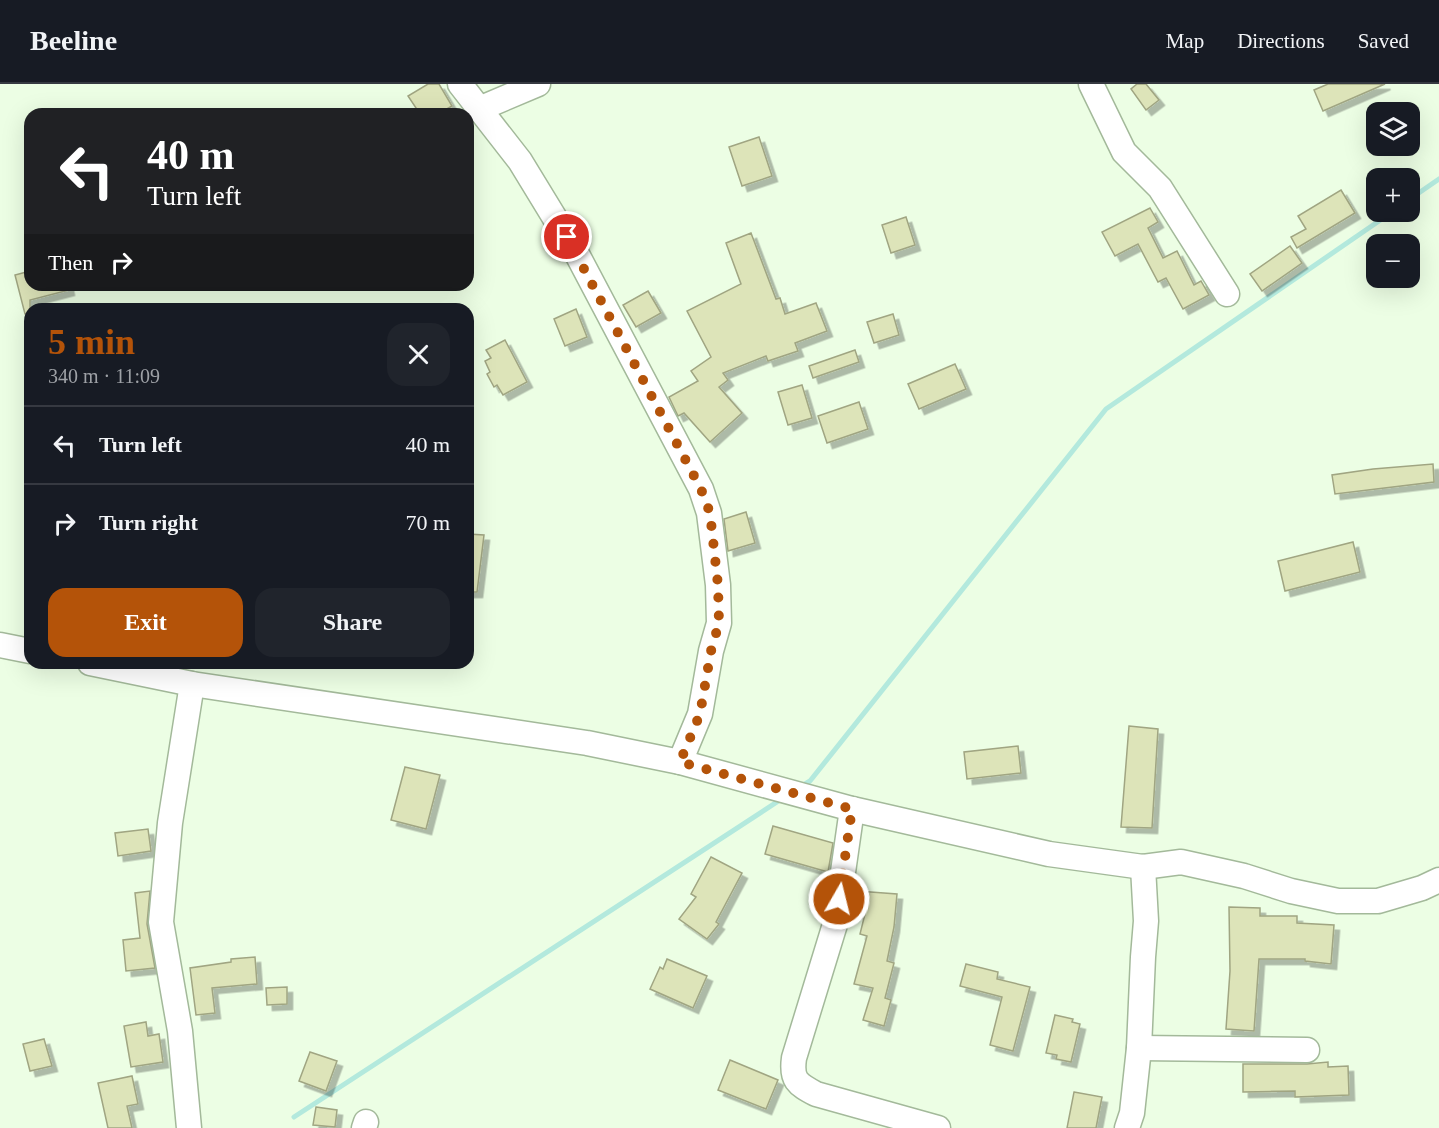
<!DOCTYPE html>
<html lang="en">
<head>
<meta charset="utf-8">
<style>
	:root { --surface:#171b24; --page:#20242c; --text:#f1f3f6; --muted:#9ea1a6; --line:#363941; --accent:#b45309 }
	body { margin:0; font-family:Georgia,serif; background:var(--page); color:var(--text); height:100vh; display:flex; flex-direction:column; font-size:22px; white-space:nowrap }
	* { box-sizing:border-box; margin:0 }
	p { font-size:20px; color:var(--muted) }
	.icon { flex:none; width:33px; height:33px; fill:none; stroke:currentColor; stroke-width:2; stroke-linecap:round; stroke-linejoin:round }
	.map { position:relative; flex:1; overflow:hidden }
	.side { position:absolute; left:24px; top:219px; width:450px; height:366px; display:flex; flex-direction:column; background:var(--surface); border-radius:18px; box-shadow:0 6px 24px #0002 }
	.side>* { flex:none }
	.hud { position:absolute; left:24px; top:24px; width:450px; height:183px; border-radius:18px; box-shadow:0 6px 24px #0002; background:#202124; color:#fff; overflow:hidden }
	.fabs { position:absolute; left:1366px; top:18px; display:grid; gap:12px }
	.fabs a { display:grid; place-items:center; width:54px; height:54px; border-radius:12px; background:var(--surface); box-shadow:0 6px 24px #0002; font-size:30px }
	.pin { position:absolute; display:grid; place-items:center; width:51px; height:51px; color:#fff; margin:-26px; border:3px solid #fff; border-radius:50%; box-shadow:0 2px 6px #0007 }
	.me { position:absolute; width:66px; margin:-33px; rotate:8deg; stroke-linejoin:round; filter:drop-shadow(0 0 4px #0008) }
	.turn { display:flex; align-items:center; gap:21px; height:126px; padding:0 24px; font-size:27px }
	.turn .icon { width:78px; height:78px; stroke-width:2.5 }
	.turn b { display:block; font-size:42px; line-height:51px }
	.then { display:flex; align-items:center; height:57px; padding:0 24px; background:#0003; gap:12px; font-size:22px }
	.round { display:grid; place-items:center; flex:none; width:63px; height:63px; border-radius:18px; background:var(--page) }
	.head { display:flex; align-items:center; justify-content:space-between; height:102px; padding:0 24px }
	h1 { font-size:36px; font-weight:600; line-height:45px; color:var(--accent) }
	.primary-button { display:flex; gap:12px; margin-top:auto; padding:12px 24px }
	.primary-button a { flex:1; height:69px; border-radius:18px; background:var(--accent); color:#fff; font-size:24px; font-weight:600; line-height:69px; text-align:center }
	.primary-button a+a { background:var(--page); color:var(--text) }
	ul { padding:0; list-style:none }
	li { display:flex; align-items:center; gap:18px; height:78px; padding:0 24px; border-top:2px solid var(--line) }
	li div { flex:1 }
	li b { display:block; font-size:22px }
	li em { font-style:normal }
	header { display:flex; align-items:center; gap:36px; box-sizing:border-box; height:84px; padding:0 30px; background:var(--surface); border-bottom:2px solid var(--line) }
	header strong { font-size:28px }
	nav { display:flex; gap:33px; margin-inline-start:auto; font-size:21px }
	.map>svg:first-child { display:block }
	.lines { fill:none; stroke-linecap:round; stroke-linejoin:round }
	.stream { stroke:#b3e9dd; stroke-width:5 }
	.building { fill:#dde4b9; stroke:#a0a582; stroke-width:1.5; filter:url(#shadow) }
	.minor-casing { stroke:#a3b99a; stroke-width:27 }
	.minor { stroke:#fff; stroke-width:24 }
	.route { stroke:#b45309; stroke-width:10; stroke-dasharray:0 18 }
</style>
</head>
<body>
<header>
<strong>Beeline</strong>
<nav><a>Map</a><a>Directions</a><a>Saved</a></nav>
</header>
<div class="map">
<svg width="1439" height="1044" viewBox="0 0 1439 1044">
	<defs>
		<filter id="shadow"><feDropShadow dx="5.5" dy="5.5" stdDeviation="0" flood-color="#0004"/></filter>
	</defs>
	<rect width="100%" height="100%" fill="#ecfee4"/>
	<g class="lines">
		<g class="stream">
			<path d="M1410,115l29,-20"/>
			<path d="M800,703l10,-6 296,-372 286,-197"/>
			<path d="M294,1033l489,-319"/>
		</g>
	</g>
	<g class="building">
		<path d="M428,0h11l13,22 -14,8h-18l-12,-18z"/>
		<path d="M1137,0h9l13,16 -13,10 -15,-21z"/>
		<path d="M1328,0h57l-62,27 -9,-21z"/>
		<path d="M759,53l13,39 -30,10 -13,-39z"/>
		<path d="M1341,106l14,23 -58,35 -6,-11 15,-8 -8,-13z"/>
		<path d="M1150,124l8,14 -10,6 15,30 14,-7 17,34 7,-4 8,14 -26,14 -17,-31 -8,4 -20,-38 -23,12 -13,-24z"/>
		<path d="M906,133l9,28 -24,8 -9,-28z"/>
		<path d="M751,149l25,66 4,-1 5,16 31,-11 11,28 -32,12 3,8 -30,10 -2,-5 -43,17 5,7 -9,7 23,26 -32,29 -26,-29 -6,3 -9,-19 29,-16 -7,-10 20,-14 -24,-46 54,-27 -15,-41z"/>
		<path d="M1290,162l12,17 -40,28 -12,-17z"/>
		<path d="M30,187v14h38l1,5 -39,10v13l-5,1 -10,-39z"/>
		<path d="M648,207l13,22 -25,14 -13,-22z"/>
		<path d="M576,225l11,28 -22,9 -11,-27z"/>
		<path d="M893,230l6,21 -25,8 -7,-21z"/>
		<path d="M505,256l22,42 -24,13 -6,-10 -3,2 -7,-13 3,-2 -5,-11 6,-3 -5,-8z"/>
		<path d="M855,266l4,12 -46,16 -4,-12z"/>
		<path d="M955,280l11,25 -47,20 -11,-25z"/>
		<path d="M802,301l10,33 -24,7 -10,-33z"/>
		<path d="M859,318l9,27 -41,14 -9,-27z"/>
		<path d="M1433,380l1,18 -99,12 -3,-19 41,-6z"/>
		<path d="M746,428l9,31 -27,8 -4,-32z"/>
		<path d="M468,450l16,1 -7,57h-9z"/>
		<path d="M1353,458l7,30 -75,19 -7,-30z"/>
		<path d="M1129,642l29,3 -6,99 -31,-1z"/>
		<path d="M1018,662l3,27 -54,6 -3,-27z"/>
		<path d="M405,683l35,8 -14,54 -35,-9z"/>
		<path d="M773,742l60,17 -5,29 -63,-18z"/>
		<path d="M148,745l3,22 -33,5 -3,-23z"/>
		<path d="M711,773l31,16 -26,49 3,2 -12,15 -28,-20 17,-22 -5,-3z"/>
		<path d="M150,807l-3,33 8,44 -29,3 -3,-31 17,-2 -5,-45z"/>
		<path d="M857,807l40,3 -3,33 -7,34 7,2 -9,35 6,2 -7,26 -21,-6 10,-32 -19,-4 13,-48 -7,-2 5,-20 -10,-1z"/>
		<path d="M1229,823l31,1v8h37v7l37,2 -3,39 -26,-3v-2h-46l-5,72 -28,-2 4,-58z"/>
		<path d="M255,873l2,27 -45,4 3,25 -19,2 -6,-47 41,-6v-3z"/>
		<path d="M667,875l40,17 -14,32 -43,-19 10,-22 3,2z"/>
		<path d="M966,880l32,8 -1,7 33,8 -17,64 -23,-6 12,-48 -42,-11z"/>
		<path d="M287,903v17l-20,1 -1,-17z"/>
		<path d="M1055,931l18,4 -1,3 8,2 -9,38 -15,-3 1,-4 -11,-2z"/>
		<path d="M146,938l2,14 11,-2 4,28 -32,5 -7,-41z"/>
		<path d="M44,955l8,27 -22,5 -7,-27z"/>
		<path d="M310,968l27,9 -11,30 -27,-10z"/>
		<path d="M730,976l48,20 -12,29 -48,-19z"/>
		<path d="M1328,978v5l20,-1 1,29 -54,2v-6l-52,1v-28h64z"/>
		<path d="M132,992l6,28 -11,2 5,22h-24l-10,-45z"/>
		<path d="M1074,1008l28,5 -6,31h-29z"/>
		<path d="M316,1023l21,3 -2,17 -22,-2z"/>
	</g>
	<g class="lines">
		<defs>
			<g id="minor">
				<path d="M460,0l60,77 58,95 123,233 8,24 9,72 1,38 -8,28 -11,63 -20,48"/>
				<path d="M1091,0l33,68 36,36 67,106"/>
				<path d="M479,25l59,-25"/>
				<path d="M0,561l30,6"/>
				<path d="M90,579l102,21 395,59 93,19 172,47 197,45 94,13 38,-5 63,14 47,15 47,10h40l44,-13 17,-8"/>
				<path d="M852,725l-16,112 -42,137c-3,22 3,26 22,36l122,34"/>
				<path d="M1139,964l168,2"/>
				<path d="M189,1044l-9,-97 -19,-109 9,-99 22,-139"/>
				<path d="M364,1044l2,-6"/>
				<path d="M1127,1044l5,-15 7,-65 4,-91 3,-36 -3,-54"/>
			</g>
		</defs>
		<use href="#minor" class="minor-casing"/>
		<use href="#minor" class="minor"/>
	</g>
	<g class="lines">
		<path class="route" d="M567,153l134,252 9,24 8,72 1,38 -8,28 -11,63 -20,48 172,47 -13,90"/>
	</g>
</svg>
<div class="fabs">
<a><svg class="icon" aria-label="layers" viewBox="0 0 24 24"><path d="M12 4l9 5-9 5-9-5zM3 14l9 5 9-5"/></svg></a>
<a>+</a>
<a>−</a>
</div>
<div class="pin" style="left:567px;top:153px;background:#d93025"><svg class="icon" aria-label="arrive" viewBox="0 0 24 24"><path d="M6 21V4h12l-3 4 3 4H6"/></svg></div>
<svg class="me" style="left:839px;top:815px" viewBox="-20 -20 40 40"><circle r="17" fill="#b45309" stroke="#fff" stroke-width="3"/><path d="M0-11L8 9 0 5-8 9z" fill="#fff"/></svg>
<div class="hud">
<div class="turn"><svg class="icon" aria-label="left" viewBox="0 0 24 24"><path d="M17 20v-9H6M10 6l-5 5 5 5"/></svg><div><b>40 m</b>Turn left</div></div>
<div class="then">Then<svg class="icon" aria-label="right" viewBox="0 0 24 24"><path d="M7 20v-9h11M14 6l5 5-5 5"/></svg></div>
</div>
<section class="side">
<div class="head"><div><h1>5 min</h1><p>340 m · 11:09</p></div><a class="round"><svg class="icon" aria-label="close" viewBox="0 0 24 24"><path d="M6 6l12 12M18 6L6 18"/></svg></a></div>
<ul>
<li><svg class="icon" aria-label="left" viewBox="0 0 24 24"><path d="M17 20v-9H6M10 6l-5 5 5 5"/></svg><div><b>Turn left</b></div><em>40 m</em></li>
<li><svg class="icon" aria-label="right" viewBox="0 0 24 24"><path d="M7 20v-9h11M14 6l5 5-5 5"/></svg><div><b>Turn right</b></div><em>70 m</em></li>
</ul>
<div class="primary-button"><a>Exit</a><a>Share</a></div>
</section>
</div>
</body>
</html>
